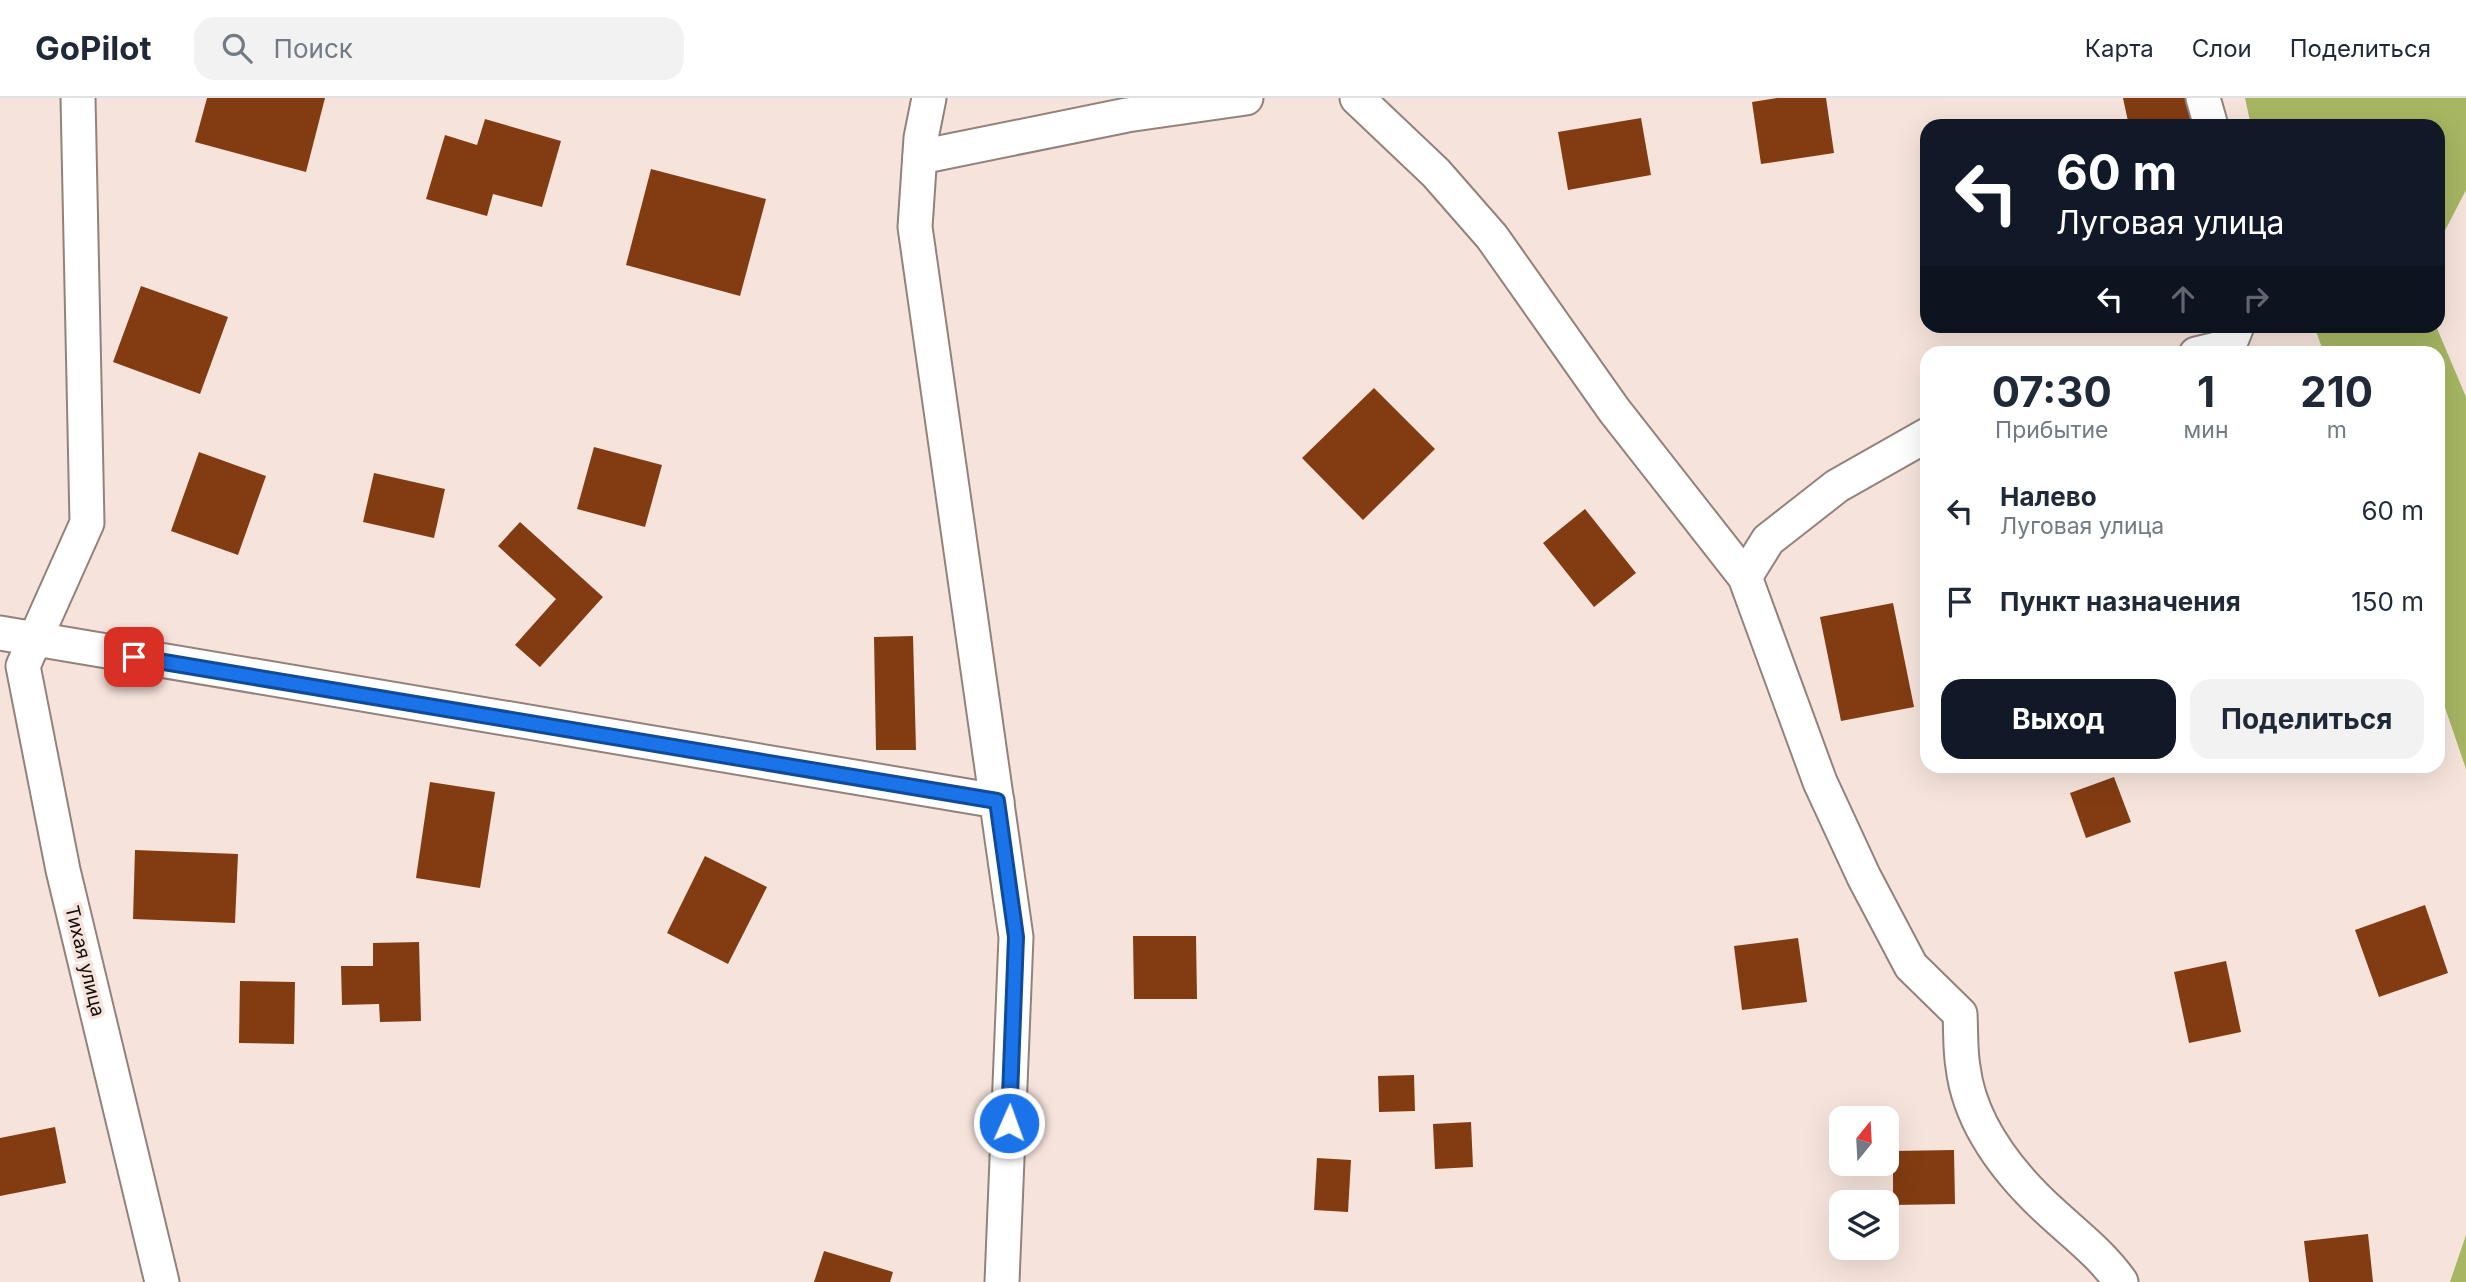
<!DOCTYPE html>
<html lang="ru">
<head>
<meta charset="utf-8">
<style>
	:root { --surface:#fff; --page:#f2f2f3; --text:#1f2937; --muted:#747a83; --line:#e0e1e3; --accent:#111827 }
	body { margin:0; font-family:Inter,sans-serif; background:var(--page); color:var(--text); height:100vh; display:flex; flex-direction:column; font-size:26px; white-space:nowrap }
	* { box-sizing:border-box; margin:0 }
	p { font-size:23px; color:var(--muted) }
	.icon { flex:none; width:38px; height:38px; fill:none; stroke:currentColor; stroke-width:2; stroke-linecap:round; stroke-linejoin:round }
	.map { position:relative; flex:1; overflow:hidden }
	.drawer { position:absolute; left:1920px; top:248px; width:525px; height:427px; display:flex; flex-direction:column; background:var(--surface); border-radius:21px; box-shadow:0 7px 28px #0002 }
	.drawer>* { flex:none }
	.guide { position:absolute; left:1920px; top:21px; width:525px; height:214px; border-radius:21px; box-shadow:0 7px 28px #0002; background:#111827; color:#fff; overflow:hidden }
	.needle { width:46px; rotate:18deg }
	.tools { position:absolute; left:1829px; top:1008px; display:grid; gap:14px }
	.tools a { display:grid; place-items:center; width:70px; height:70px; border-radius:14px; background:var(--surface); box-shadow:0 7px 28px #0002; font-size:35px }
	.pin { position:absolute; display:grid; place-items:center; width:60px; height:60px; color:#fff; margin:-30px; border-radius:14px; box-shadow:0 4px 10px #0006 }
	.me { position:absolute; width:77px; margin:-38px; rotate:2deg; stroke-linejoin:round; filter:drop-shadow(0 0 5px #0008) }
	.turn { display:flex; align-items:center; gap:24px; height:147px; padding:0 21px; font-size:32px }
	.turn .icon { width:91px; height:91px; stroke-width:2.5 }
	.turn b { display:block; font-size:49px; line-height:60px }
	.lanes { display:flex; align-items:center; height:66px; padding:0 21px; background:#0003; justify-content:center; gap:35px; direction:ltr }
	.lanes .off { opacity:.35 }
	.eta { display:flex; justify-content:space-evenly; align-items:center; height:119px; text-align:center }
	.eta b { font-size:42px; font-weight:700; line-height:49px }
	.cta { display:flex; gap:14px; margin-top:auto; padding:14px 21px }
	.cta a { flex:1; height:80px; border-radius:21px; background:var(--accent); color:#fff; font-size:28px; font-weight:700; line-height:80px; text-align:center }
	.cta a+a { background:var(--page); color:var(--text) }
	ul { padding:0; list-style:none }
	li { display:flex; align-items:center; gap:21px; height:91px; padding:0 21px }
	li div { flex:1 }
	li b { display:block; font-size:26px }
	li em { font-style:normal }
	header { display:flex; align-items:center; gap:42px; box-sizing:border-box; height:98px; padding:0 35px; background:var(--surface); border-bottom:2px solid var(--line) }
	header strong { font-size:33px }
	nav { display:flex; gap:38px; margin-inline-start:auto; font-size:24px }
	.search { width:490px; height:63px; background:var(--page); display:flex; align-items:center; gap:18px; box-sizing:border-box; padding:0 24px; border-radius:21px; color:var(--muted); font-size:26px }
	.map>svg:first-child { display:block }
	.forest { fill:#a6b662 }
	.building { fill:#833c12 }
	.lines { fill:none; stroke-linecap:round; stroke-linejoin:round }
	.street-casing { stroke:#92827b; stroke-width:37 }
	.street { stroke:#fff; stroke-width:33 }
	.route-casing { stroke:#114b97; stroke-width:18 }
	.route { stroke:#1a73e8; stroke-width:12 }
	.labels { text-anchor:middle; dominant-baseline:central; stroke-width:7; stroke-linejoin:round; paint-order:stroke }
	.street-label { font-size:19px; fill:#120c0a; stroke:#f6e4dc }
</style>
</head>
<body>
<header>
<strong>GoPilot</strong>
<div class="search"><svg class="icon" aria-label="search" viewBox="0 0 24 24"><circle cx="10" cy="10" r="6"/><path d="M15 15l6 6"/></svg>Поиск</div>
<nav><a>Карта</a><a>Слои</a><a>Поделиться</a></nav>
</header>
<div class="map">
<svg width="2466" height="1184" viewBox="0 0 2466 1184">
	<rect width="100%" height="100%" fill="#f6e4dc"/>
	<g class="forest">
		<path d="M2245,0h221v92l-28,54v-118h-187z"/>
		<path d="M2314,228h122l30,71v372l-28,-82v-333l-114,-1z"/>
		<path d="M2466,1137v47h-16z"/>
	</g>
	<g class="building">
		<path d="M207,0h118l-19,74 -111,-30z"/>
		<path d="M1777,0h49l8,55 -73,11 -9,-62z"/>
		<path d="M2123,0h65l6,28h-65z"/>
		<path d="M1641,20l10,57 -83,15 -10,-58z"/>
		<path d="M485,21l76,22 -19,66 -49,-13 -6,22 -61,-17 19,-64 32,10z"/>
		<path d="M651,71l115,30 -26,97 -114,-31z"/>
		<path d="M141,188l87,31 -28,77 -87,-32z"/>
		<path d="M1374,290l61,61 -72,71 -61,-62z"/>
		<path d="M594,349l68,18 -17,62 -68,-18z"/>
		<path d="M199,354l67,24 -28,79 -67,-24z"/>
		<path d="M374,375l71,16 -11,49 -71,-16z"/>
		<path d="M1585,411l51,64 -42,34 -51,-64z"/>
		<path d="M520,424l83,75 -63,70 -25,-22 41,-46 -58,-53z"/>
		<path d="M1893,505l21,104 -73,14 -21,-104z"/>
		<path d="M913,538l3,114h-40l-2,-113z"/>
		<path d="M2114,679l17,45 -45,16 -16,-45z"/>
		<path d="M430,684l65,10 -15,96 -64,-10z"/>
		<path d="M135,752l103,4 -3,69 -102,-4z"/>
		<path d="M705,758l62,31 -39,77 -61,-31z"/>
		<path d="M2425,807l23,68 -69,24 -24,-67z"/>
		<path d="M1133,838h63l1,63h-63z"/>
		<path d="M1798,840l9,64 -65,8 -8,-64z"/>
		<path d="M419,844l2,79 -41,1 -1,-18 -37,1 -1,-39h32v-23z"/>
		<path d="M2226,863l15,71 -52,11 -15,-71z"/>
		<path d="M240,883l55,1 -1,62 -55,-1z"/>
		<path d="M1414,977l1,36 -36,1 -1,-36z"/>
		<path d="M1471,1024l2,45 -38,2 -2,-45z"/>
		<path d="M55,1029l11,56 -66,13v-58z"/>
		<path d="M1954,1052l1,54 -62,1v-54z"/>
		<path d="M1317,1060l34,2 -3,52 -34,-2z"/>
		<path d="M2368,1136l5,48h-64l-5,-41z"/>
		<path d="M824,1153l69,21 -3,10h-76z"/>
	</g>
	<g class="lines">
		<defs>
			<g id="street">
				<path d="M78,0l9,425 -64,143 40,204 99,412"/>
				<path d="M929,0l-8,40 -6,89 101,710 -14,345"/>
				<path d="M1357,0l79,75 56,64 122,173 131,167 75,205 44,95 47,89 49,48c1,18 0,36 3,53 7,59 48,109 90,147 24,22 49,41 68,68"/>
				<path d="M2203,0l8,28"/>
				<path d="M920,59l207,-42 119,-17"/>
				<path d="M2196,256l33,-8 8,-20"/>
				<path d="M1745,479l23,-37 69,-54 90,-51"/>
				<path d="M0,535l997,168"/>
			</g>
		</defs>
		<use href="#street" class="street-casing"/>
		<use href="#street" class="street"/>
	</g>
	<g class="lines">
		<defs>
			<path id="route" d="M134,559l863,144 19,136 -7,186"/>
		</defs>
		<use href="#route" class="route-casing"/>
		<use href="#route" class="route"/>
	</g>
	<g class="labels">
		<g class="street-label">
			<text transform="translate(85 863) rotate(76)">Тихая улица</text>
		</g>
	</g>
</svg>
<div class="tools">
<a><svg class="needle" viewBox="-14 -14 28 28"><path d="M0-13l5 13h-10z" fill="#e53935"/><path d="M0 13l5-13h-10z" fill="#747a83"/></svg></a>
<a><svg class="icon" aria-label="layers" viewBox="0 0 24 24"><path d="M12 4l9 5-9 5-9-5zM3 14l9 5 9-5"/></svg></a>
</div>
<div class="pin" style="left:134px;top:559px;background:#d93025"><svg class="icon" aria-label="arrive" viewBox="0 0 24 24"><path d="M6 21V4h12l-3 4 3 4H6"/></svg></div>
<svg class="me" style="left:1009px;top:1025px" viewBox="-20 -20 40 40"><circle r="17" fill="#1a73e8" stroke="#fff" stroke-width="3"/><path d="M0-11L8 9 0 5-8 9z" fill="#fff"/></svg>
<div class="guide">
<div class="turn"><svg class="icon" aria-label="left" viewBox="0 0 24 24"><path d="M17 20v-9H6M10 6l-5 5 5 5"/></svg><div><b>60 m</b>Луговая улица</div></div>
<div class="lanes"><svg class="icon" aria-label="left" viewBox="0 0 24 24"><path d="M17 20v-9H6M10 6l-5 5 5 5"/></svg><svg class="icon off" aria-label="ahead" viewBox="0 0 24 24"><path d="M12 20V5M6 11l6-6 6 6"/></svg><svg class="icon off" aria-label="right" viewBox="0 0 24 24"><path d="M7 20v-9h11M14 6l5 5-5 5"/></svg></div>
</div>
<section class="drawer">
<div class="eta">
<div><b>07:30</b><p>Прибытие</p></div>
<div><b>1</b><p>мин</p></div>
<div><b>210</b><p>m</p></div>
</div>
<ul>
<li><svg class="icon" aria-label="left" viewBox="0 0 24 24"><path d="M17 20v-9H6M10 6l-5 5 5 5"/></svg><div><b>Налево</b><p>Луговая улица</p></div><em>60 m</em></li>
<li><svg class="icon" aria-label="arrive" viewBox="0 0 24 24"><path d="M6 21V4h12l-3 4 3 4H6"/></svg><div><b>Пункт назначения</b></div><em>150 m</em></li>
</ul>
<div class="cta"><a>Выход</a><a>Поделиться</a></div>
</section>
</div>
</body>
</html>
